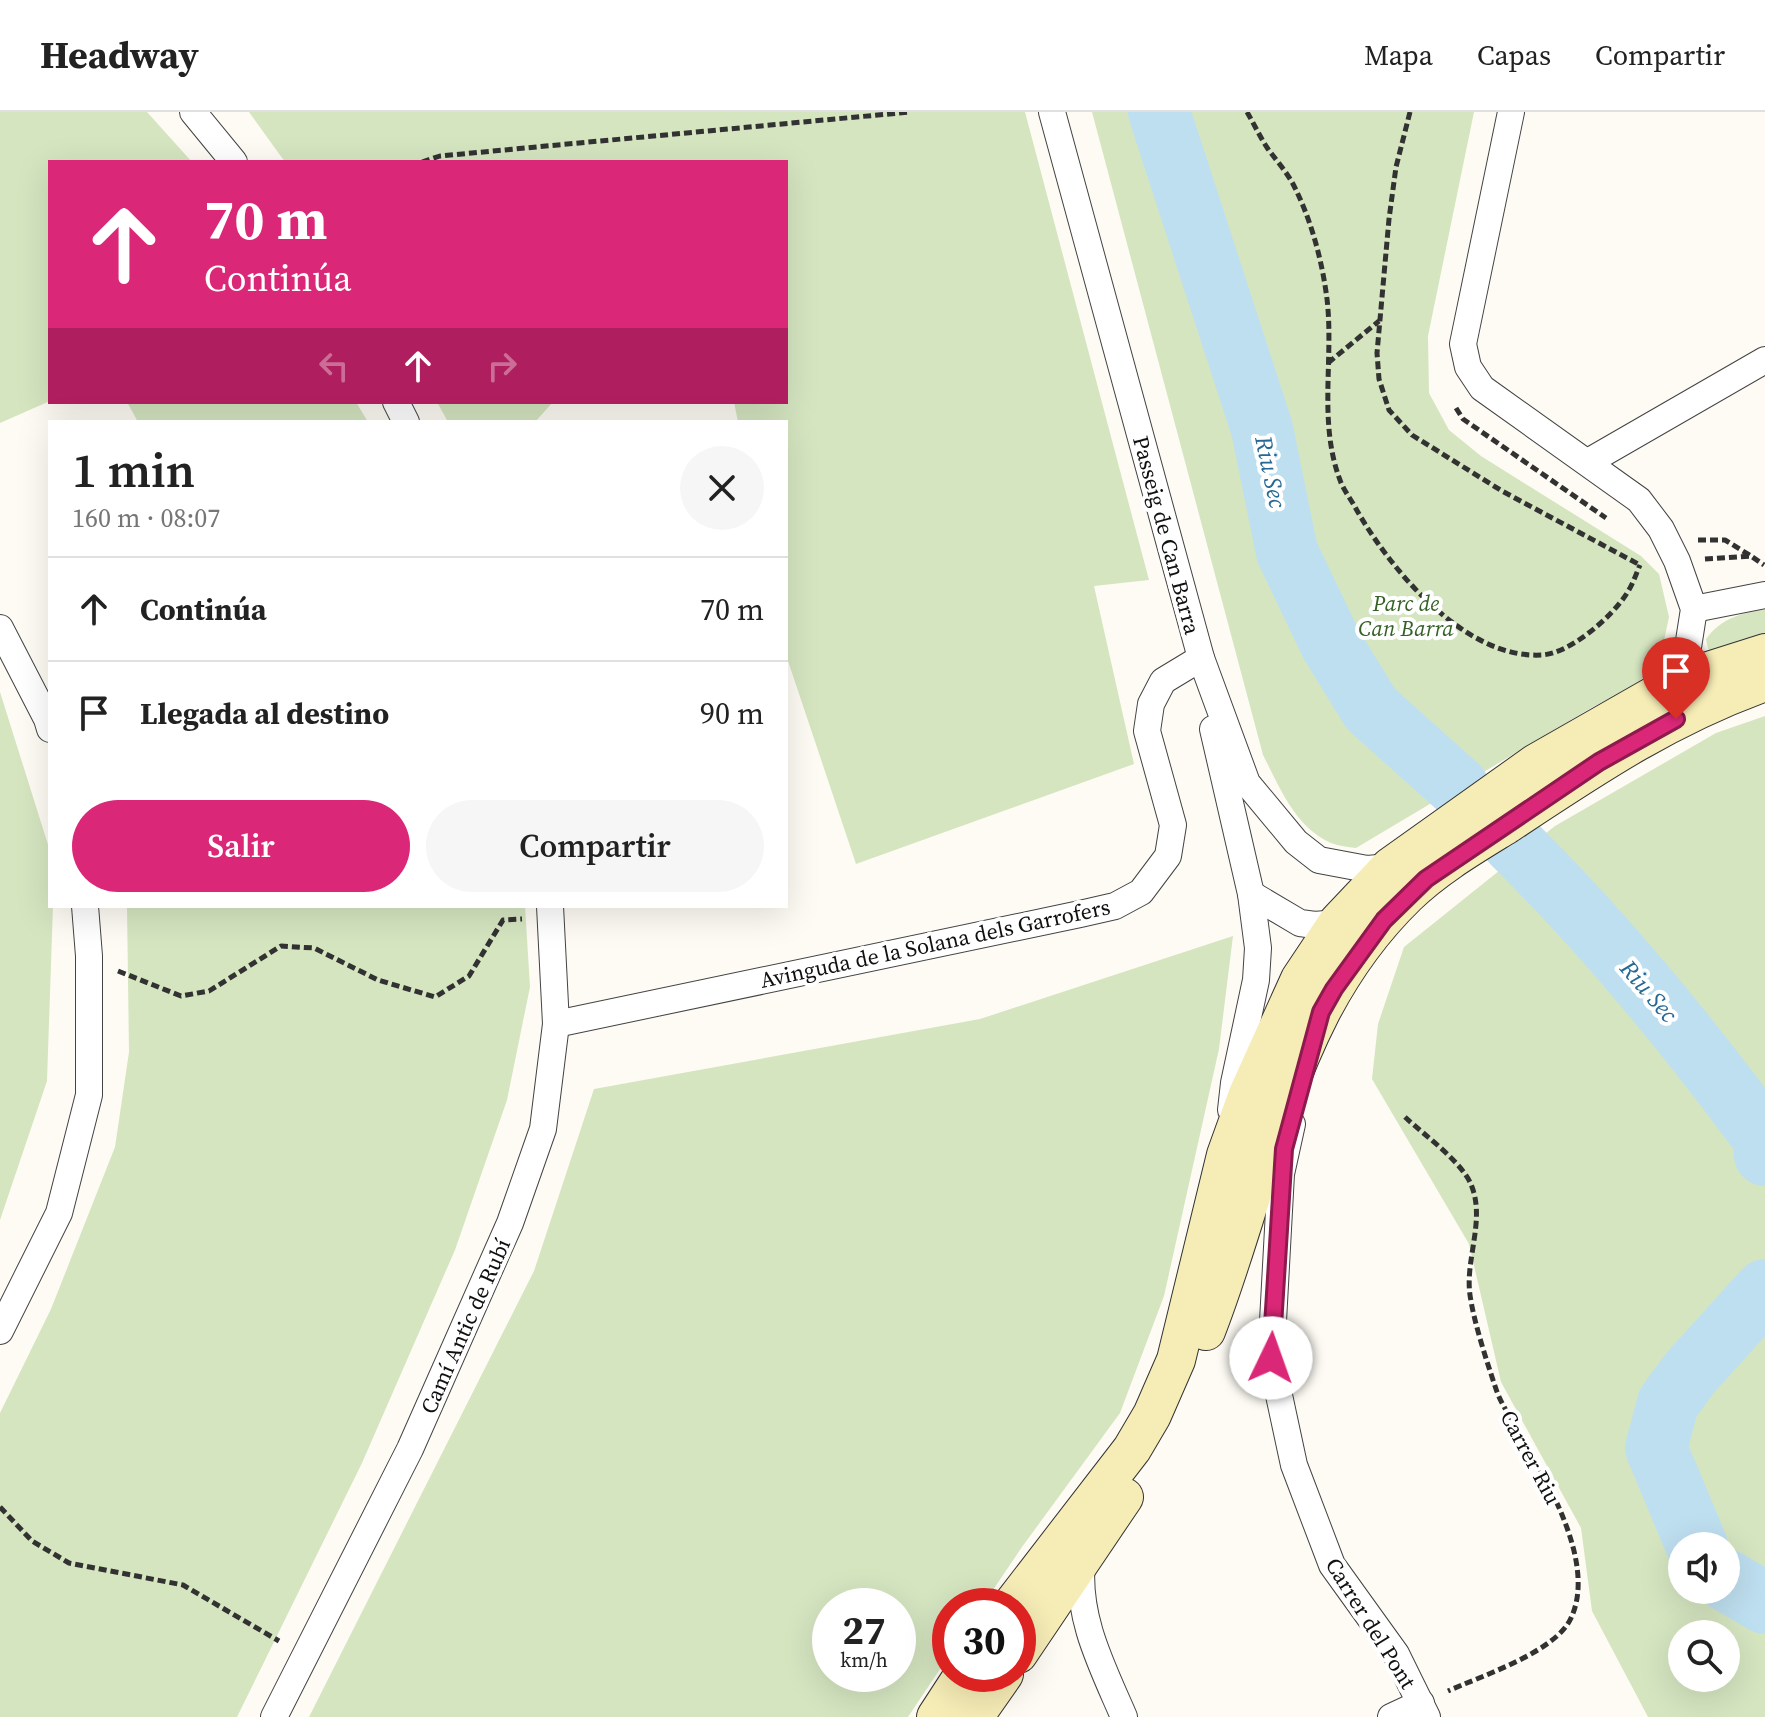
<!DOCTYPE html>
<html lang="es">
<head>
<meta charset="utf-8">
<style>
	:root { --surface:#fff; --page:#f6f6f6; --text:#222; --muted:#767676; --line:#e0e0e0; --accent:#db2777 }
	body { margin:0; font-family:"Source Serif 4",serif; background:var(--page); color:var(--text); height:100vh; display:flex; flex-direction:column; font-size:30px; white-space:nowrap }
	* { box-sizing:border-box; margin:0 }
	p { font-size:26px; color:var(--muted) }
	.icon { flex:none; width:44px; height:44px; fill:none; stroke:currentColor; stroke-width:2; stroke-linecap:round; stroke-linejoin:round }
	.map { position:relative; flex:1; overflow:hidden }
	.side { position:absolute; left:48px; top:308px; width:740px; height:488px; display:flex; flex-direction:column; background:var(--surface); border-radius:0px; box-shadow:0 8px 32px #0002 }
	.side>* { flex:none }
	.banner { position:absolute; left:48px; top:48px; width:740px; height:244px; border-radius:0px; box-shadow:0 8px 32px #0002; background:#db2777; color:#fff; overflow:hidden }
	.controls { position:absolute; left:1668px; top:1420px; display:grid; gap:16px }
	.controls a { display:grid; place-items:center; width:72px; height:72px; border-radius:50%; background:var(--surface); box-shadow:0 8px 32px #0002; font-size:40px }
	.speed { position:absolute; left:812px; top:1476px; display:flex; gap:16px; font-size:40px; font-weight:700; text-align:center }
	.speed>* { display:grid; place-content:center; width:104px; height:104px; border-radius:50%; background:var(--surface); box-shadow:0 8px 32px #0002; line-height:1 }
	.speed small { font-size:20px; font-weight:400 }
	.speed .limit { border:12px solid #d22; background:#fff; color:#111 }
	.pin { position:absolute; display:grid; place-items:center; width:68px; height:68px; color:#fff; margin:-82px -34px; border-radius:50% 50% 50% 0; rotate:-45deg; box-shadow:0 0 8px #0007 }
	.pin .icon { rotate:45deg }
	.me { position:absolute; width:88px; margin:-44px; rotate:3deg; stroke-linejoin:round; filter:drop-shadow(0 0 6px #0008) }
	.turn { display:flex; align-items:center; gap:28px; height:168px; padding:0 24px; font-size:36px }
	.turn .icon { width:104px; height:104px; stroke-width:2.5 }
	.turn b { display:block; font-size:56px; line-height:68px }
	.lanes { display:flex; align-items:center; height:76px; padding:0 24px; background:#0003; justify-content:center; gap:40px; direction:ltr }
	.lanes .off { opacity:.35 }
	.round { display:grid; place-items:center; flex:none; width:84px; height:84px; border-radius:42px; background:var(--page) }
	.head { display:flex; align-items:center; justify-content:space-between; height:136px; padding:0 24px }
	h1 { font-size:48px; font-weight:600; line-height:60px }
	.action { display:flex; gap:16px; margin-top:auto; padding:16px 24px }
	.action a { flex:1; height:92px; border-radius:48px; background:var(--accent); color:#fff; font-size:32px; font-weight:600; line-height:92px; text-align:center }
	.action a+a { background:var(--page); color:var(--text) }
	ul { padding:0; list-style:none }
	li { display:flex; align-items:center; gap:24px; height:104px; padding:0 24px; border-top:2px solid var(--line) }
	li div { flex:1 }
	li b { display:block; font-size:30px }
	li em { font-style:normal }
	header { display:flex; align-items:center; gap:48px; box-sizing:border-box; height:112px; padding:0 40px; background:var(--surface); border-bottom:2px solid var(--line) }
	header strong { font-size:38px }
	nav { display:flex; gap:44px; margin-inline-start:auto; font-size:28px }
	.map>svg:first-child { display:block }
	.green { fill:#d5e5c0; fill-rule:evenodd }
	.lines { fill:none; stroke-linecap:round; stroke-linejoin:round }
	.river { stroke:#bedff0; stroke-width:62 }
	.minor-casing { stroke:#434343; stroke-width:28 }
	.secondary-casing { stroke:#323232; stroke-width:40 }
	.path { stroke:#323232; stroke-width:5; stroke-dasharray:8 4; stroke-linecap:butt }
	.minor { stroke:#fff; stroke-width:26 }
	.secondary { stroke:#f6ecb6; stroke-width:38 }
	.route-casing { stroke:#8e194d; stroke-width:20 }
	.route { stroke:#db2777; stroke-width:14 }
	.labels { text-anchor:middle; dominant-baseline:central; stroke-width:8; stroke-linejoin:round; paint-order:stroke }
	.street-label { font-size:22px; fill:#101010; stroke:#fff }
	.park-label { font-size:22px; font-style:italic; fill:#356126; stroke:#fff }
	.water-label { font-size:24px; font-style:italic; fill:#266995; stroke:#fff }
</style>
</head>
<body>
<header>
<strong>Headway</strong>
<nav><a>Mapa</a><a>Capas</a><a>Compartir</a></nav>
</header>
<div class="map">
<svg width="1765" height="1605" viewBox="0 0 1765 1605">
	<rect width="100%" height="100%" fill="#fefbf4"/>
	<g class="green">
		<path d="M0,0h147l45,50h-142v239l-50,22z"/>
		<path d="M249,0h776l124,468 -55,6 40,178 -278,100 -70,-209v-233h-48l-4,-20h52v-240h-501z"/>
		<path d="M1092,0h382l-46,224 1,57 20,37 32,26 160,100 18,18 10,43 -8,38 -23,29 -47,24 -235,140c-8,-1 -17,-2 -25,-5 -36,-16 -51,-55 -68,-88z"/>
		<path d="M127,290h229l12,20h-230z"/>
		<path d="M437,290h116l-18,20h-87z"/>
		<path d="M1765,497v26l-51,19 -6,-5 -2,-10c14,-20 35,-26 59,-30z"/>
		<path d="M0,580l50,159v55h3l-6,175 -47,139z"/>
		<path d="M1765,604v1001h-117l-56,-106 -11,-83 -80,-146 -32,-138 -97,-165 6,-55 26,-77 151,-121 161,-93zM1726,1434v44h-44v-44zM1682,1522h44v44h-44z"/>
		<path d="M127,794h398l5,81 -23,113 -52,150 -93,213 -125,254h-237v-304l51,-104 64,-162 14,-95z"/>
		<path d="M1233,824l-14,113 -55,247 -44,117 -98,134 -40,59h-32v48l-42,63h-599l225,-446 60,-182 386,-70zM830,1494h68v68h-68z"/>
	</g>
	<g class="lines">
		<g class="river">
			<path d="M1159,0l103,317 25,123 44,92 40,65 87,78"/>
			<path d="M1512,730c93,92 173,189 251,295l2,18"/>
			<path d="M1697,1434l-41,-98 12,-45 22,-30 75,-83"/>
			<path d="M1726,1468l39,23"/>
		</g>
		<defs>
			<g id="minor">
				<path d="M193,0l41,50"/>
				<path d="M1052,0l149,546 46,125 49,59 23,18 48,9 23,-2"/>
				<path d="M1511,0l-48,232 5,23 14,21 157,112 22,29 16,32 17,48 -11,70 4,11"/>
				<path d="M396,290l10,20"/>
				<path d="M1588,350l177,-102"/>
				<path d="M1694,497l71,-14"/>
				<path d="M0,516l47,91 3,10"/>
				<path d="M1213,617l38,165 7,54 -2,32 -22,103 -3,27"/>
				<path d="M1251,782l49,29 15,2 32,-3"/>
				<path d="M556,912l524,-110 35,-8 26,-14 27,-36 5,-31 -26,-94 4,-27 12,-23 38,-23"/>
				<path d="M1292,1012l-11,50 -10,184 23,107 38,100 64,89 31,63"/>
				<path d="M0,1219l59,-118 30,-118v-139l-4,-50"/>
				<path d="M1082,1449c-6,56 20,105 42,156"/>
				<path d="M274,1605l136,-268 100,-226 33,-94 13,-105 -6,-118"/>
				<path d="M1391,1605l30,-14"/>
			</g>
			<g id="secondary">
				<path d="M1206,1219c41,-105 63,-218 115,-319 22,-42 52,-84 86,-117 29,-28 65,-49 99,-70 86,-57 161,-108 259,-143"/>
				<path d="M1011,1494l121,-157 20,-34 24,-55 50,-205 22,-61 52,-115 38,-57 52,-55 146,-104 147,-84 82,-26"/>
				<path d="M1018,1542l106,-157"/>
				<path d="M936,1605l28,-43"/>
				<path d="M974,1605l30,-43"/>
			</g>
		</defs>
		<use href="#minor" class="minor-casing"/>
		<use href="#secondary" class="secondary-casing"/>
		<g class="path">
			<path d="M1247,0c7,12 13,25 21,37 8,11 18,22 25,35 18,35 29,76 34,115 7,60 -9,123 13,181 3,9 10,18 15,27 34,61 109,152 186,148 29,-1 72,-39 86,-62 6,-9 9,-19 13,-28"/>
			<path d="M1410,0l-14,55 -7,52 -12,134 2,26 10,31 23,25 90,56 138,74"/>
			<path d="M422,50l18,-6 470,-44"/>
			<path d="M1328,251l51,-42"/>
			<path d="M1456,296l7,11 143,99"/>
			<path d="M1698,428h27l26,16"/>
			<path d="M1705,447l46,-3 13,9"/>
			<path d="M118,859l63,25 28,-5 72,-45 33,2 64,32 57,17 34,-21 34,-56 19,-1"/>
			<path d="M1405,1005c19,18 59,46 67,70 13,34 -7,73 -2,108 4,28 17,67 26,94 5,15 15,29 23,43 27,47 78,131 52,186 -15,34 -90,58 -123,73"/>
			<path d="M0,1395l32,34 37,22 114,22 96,56"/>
		</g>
		<use href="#minor" class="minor"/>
		<use href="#secondary" class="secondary"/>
	</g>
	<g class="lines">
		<defs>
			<path id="route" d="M1271,1246l13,-209 37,-137 13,-23 50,-69 42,-41 173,-117 77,-43"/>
		</defs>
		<use href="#route" class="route-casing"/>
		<use href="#route" class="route"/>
	</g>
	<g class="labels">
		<g class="street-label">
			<text transform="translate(1167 423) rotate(75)">Passeig de Can Barra</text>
			<text transform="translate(935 831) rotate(-12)">Avinguda de la Solana dels Garrofers</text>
			<text transform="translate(465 1214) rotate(-66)">Camí Antic de Rubí</text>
			<text transform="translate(1531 1345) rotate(62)">Carrer Riu</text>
			<text transform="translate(1371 1511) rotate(58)">Carrer del Pont</text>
		</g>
		<g class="park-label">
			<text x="1406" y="491">Parc de<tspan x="1406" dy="25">Can Barra</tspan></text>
		</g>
		<g class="water-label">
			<text transform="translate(1271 360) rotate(78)">Riu Sec</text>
			<text transform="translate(1649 879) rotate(49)">Riu Sec</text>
		</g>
	</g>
</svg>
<div class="controls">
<a><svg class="icon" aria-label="sound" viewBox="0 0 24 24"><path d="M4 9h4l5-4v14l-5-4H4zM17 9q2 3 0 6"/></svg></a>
<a><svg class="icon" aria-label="search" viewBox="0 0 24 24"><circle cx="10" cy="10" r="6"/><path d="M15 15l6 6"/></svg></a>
</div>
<div class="speed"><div>27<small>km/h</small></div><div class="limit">30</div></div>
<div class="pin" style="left:1676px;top:607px;background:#d93025"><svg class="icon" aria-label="arrive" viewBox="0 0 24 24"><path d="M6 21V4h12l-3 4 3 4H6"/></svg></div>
<svg class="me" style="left:1271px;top:1246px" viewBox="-20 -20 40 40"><circle r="19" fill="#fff"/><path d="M0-13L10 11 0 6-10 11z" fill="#db2777"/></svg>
<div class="banner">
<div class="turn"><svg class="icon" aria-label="ahead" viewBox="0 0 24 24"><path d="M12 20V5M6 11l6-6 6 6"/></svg><div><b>70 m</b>Continúa</div></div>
<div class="lanes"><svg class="icon off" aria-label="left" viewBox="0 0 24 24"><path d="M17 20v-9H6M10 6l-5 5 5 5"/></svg><svg class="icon" aria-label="ahead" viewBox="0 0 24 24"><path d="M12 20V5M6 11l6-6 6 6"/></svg><svg class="icon off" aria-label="right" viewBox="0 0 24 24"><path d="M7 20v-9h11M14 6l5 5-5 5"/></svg></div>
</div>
<section class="side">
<div class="head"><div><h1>1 min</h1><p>160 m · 08:07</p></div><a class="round"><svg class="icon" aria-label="close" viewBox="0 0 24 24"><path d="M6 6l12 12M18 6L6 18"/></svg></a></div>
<ul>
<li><svg class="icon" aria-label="ahead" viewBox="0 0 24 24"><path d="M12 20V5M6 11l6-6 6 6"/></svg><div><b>Continúa</b></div><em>70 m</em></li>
<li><svg class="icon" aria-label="arrive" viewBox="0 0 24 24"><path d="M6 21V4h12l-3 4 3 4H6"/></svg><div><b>Llegada al destino</b></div><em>90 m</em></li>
</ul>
<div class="action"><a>Salir</a><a>Compartir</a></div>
</section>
</div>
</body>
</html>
